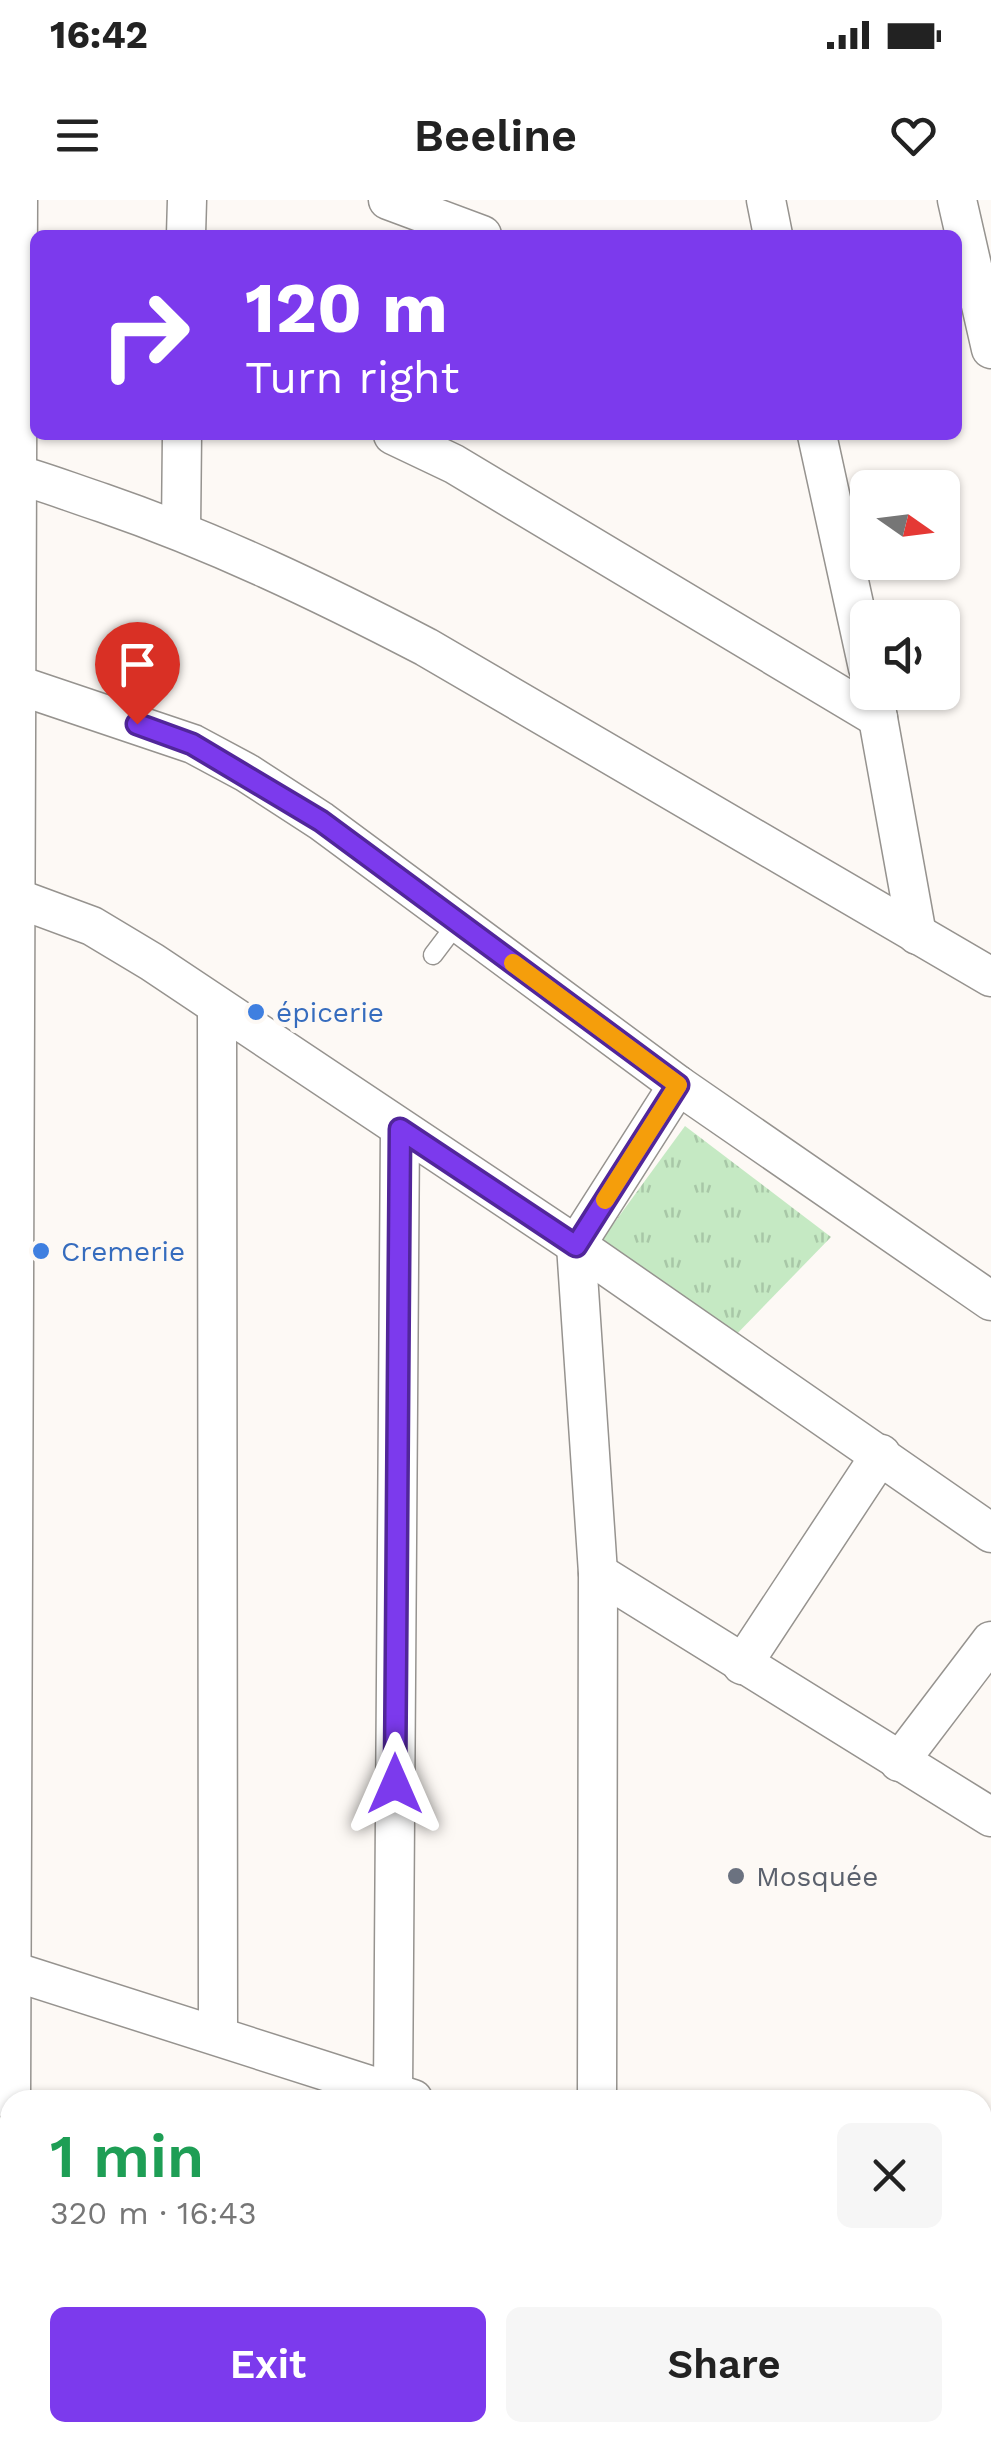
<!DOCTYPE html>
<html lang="en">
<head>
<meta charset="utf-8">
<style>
	:root { --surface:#fff; --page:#f6f6f6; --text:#222; --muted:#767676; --accent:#7c3aed }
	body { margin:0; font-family:"Work Sans",sans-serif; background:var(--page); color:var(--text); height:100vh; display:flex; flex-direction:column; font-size:38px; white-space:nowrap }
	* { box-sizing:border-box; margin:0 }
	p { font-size:32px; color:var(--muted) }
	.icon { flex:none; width:55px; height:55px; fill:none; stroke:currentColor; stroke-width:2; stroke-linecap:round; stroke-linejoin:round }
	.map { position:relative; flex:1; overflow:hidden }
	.side { position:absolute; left:0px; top:1890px; width:992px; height:352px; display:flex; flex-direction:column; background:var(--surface); border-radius:30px 30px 0 0; box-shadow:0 2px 8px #0004 }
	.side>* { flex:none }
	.top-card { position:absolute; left:30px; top:30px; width:932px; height:210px; border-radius:15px; box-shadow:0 2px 8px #0004; background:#7c3aed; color:#fff; overflow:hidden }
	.needle { width:65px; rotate:104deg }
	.buttons { position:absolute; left:850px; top:270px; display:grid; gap:20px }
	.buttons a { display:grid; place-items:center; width:110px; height:110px; border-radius:15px; background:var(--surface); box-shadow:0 2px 8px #0004; font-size:50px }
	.pin { position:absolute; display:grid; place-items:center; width:85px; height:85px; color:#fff; margin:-102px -42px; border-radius:50% 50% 50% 0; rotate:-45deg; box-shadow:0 0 10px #0007 }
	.pin .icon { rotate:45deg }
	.me { position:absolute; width:110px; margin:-55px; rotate:0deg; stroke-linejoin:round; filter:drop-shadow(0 0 8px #0008) }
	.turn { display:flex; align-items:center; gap:35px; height:210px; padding:0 50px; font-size:45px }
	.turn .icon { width:130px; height:130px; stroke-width:2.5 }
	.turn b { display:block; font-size:70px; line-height:85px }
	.round { display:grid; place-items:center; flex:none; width:105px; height:105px; border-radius:15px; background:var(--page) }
	.overview { display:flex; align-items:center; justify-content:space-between; height:170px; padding:0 50px }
	h1 { font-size:60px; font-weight:600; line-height:75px; color:#1e9e55 }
	.cta { display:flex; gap:20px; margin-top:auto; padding:20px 50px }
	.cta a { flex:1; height:115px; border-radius:15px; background:var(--accent); color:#fff; font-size:40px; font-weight:600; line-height:115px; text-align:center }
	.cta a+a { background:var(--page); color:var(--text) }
	.status { display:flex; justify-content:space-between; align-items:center; height:70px; padding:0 50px; background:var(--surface); direction:ltr }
	.status svg { height:28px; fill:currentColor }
	header { display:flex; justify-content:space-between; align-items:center; height:130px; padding:0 50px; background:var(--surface); font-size:45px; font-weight:600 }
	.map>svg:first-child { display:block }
	.grass { fill:url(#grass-tufts) }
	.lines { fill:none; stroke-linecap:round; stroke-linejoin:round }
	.service-casing { stroke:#96938f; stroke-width:21 }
	.minor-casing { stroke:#96938f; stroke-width:41 }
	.tertiary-casing { stroke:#96938f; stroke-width:49 }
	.service { stroke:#fff; stroke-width:18 }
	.minor { stroke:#fff; stroke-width:38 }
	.tertiary { stroke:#fff; stroke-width:45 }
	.route-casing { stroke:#51269a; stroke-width:25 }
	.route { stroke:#7c3aed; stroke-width:18 }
	.slow { stroke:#f59e0b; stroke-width:18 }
	.shop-dot { fill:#3f7fe0; stroke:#fdf9f5; stroke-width:4 }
	.worship-dot { fill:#6b7280; stroke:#fdf9f5; stroke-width:4 }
	.labels { text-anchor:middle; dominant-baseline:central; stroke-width:10; stroke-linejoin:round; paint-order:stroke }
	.shop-label { font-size:28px; fill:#366cbe; stroke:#fdf9f5; text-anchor:start }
	.worship-label { font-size:28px; fill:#5b616d; stroke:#fdf9f5; text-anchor:start }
</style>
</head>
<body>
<div class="status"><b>16:42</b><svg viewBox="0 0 49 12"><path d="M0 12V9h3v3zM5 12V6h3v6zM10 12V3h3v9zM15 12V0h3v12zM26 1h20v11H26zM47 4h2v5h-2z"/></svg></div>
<header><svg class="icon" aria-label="menu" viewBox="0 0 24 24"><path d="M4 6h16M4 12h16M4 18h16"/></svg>Beeline<svg class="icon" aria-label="heart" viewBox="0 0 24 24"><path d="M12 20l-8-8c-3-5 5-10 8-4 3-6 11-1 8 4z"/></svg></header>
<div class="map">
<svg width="991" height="2241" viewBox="0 0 991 2241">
	<defs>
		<pattern id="grass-tufts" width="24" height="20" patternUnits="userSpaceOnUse" patternTransform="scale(2.5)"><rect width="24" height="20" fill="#c5e9c3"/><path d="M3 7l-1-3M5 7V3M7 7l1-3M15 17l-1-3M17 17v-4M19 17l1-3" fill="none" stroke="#a8c7a7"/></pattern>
	</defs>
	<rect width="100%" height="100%" fill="#fdf9f5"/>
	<path class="grass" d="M685,926l146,111 -100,103 -133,-95z"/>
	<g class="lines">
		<defs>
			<path id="service" d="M433,755l25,-33"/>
			<g id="minor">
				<path d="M388,0l94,35"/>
				<path d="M766,0l7,35"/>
				<path d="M957,0l34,149"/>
				<path d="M186,35l1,-35"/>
				<path d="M393,235l61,29 424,254"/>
				<path d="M817,235l51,233"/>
				<path d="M0,270c35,8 69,22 103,33 113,39 217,89 323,144l565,330"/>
				<path d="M181,330l1,-95"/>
				<path d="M0,479l193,65 54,29 74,48 357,264 313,216"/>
				<path d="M874,496l43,239"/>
				<path d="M0,692l92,34 60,36 424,283 415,288"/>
				<path d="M217,806l1,1028"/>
				<path d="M598,1373l393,244"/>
				<path d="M742,1465l139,-211"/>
				<path d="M899,1562l92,-121"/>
				<path d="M0,1767l413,132"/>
				<path d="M393,1892l7,-963"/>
				<path d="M11,1900l7,-1900"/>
				<path d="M597,1900l1,-527 -22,-328 102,-160"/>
				<path d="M982,2080l9,2"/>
				<path d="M13,2232v9"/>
			</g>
			<g id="tertiary">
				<path d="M0,2054l10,3"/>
				<path d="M0,2113l10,3"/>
				<path d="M379,2232l27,9"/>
				<path d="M565,2232l26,9"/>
			</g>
		</defs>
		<use href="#service" class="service-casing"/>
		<use href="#minor" class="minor-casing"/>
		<use href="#tertiary" class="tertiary-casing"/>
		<use href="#service" class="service"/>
		<use href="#minor" class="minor"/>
		<use href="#tertiary" class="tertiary"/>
	</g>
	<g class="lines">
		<defs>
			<path id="route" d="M137,524l55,20 129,77 357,264 -102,161 -176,-117 -5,655"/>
		</defs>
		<use href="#route" class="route-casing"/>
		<use href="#route" class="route"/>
		<path class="slow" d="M513,763l165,122 -73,115"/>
	</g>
	<g class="shop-dot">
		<circle cx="256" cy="812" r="10"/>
		<circle cx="41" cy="1051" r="10"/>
	</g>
	<circle class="worship-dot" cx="736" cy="1676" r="10"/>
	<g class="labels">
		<g class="shop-label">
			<text x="276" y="812">épicerie</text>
			<text x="61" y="1051">Cremerie</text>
		</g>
		<g class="worship-label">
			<text x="756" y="1676">Mosquée</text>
		</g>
	</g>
</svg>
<div class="buttons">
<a><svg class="needle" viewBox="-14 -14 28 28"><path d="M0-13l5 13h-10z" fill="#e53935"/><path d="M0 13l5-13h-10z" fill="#767676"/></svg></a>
<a><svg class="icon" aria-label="sound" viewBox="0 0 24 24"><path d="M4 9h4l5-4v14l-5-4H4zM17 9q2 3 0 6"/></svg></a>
</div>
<div class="pin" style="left:137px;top:524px;background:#d93025"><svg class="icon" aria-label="arrive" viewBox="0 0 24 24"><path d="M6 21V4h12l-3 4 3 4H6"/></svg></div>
<svg class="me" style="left:395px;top:1584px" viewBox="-20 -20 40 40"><path d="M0-17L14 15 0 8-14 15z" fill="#7c3aed" stroke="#fff" stroke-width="4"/></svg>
<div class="top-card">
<div class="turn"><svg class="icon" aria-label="right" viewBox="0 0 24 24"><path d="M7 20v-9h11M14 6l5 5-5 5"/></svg><div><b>120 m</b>Turn right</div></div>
</div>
<section class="side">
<div class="overview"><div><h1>1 min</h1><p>320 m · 16:43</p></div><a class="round"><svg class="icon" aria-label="close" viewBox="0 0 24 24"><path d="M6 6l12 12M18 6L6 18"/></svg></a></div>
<div class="cta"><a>Exit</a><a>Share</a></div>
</section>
</div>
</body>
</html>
